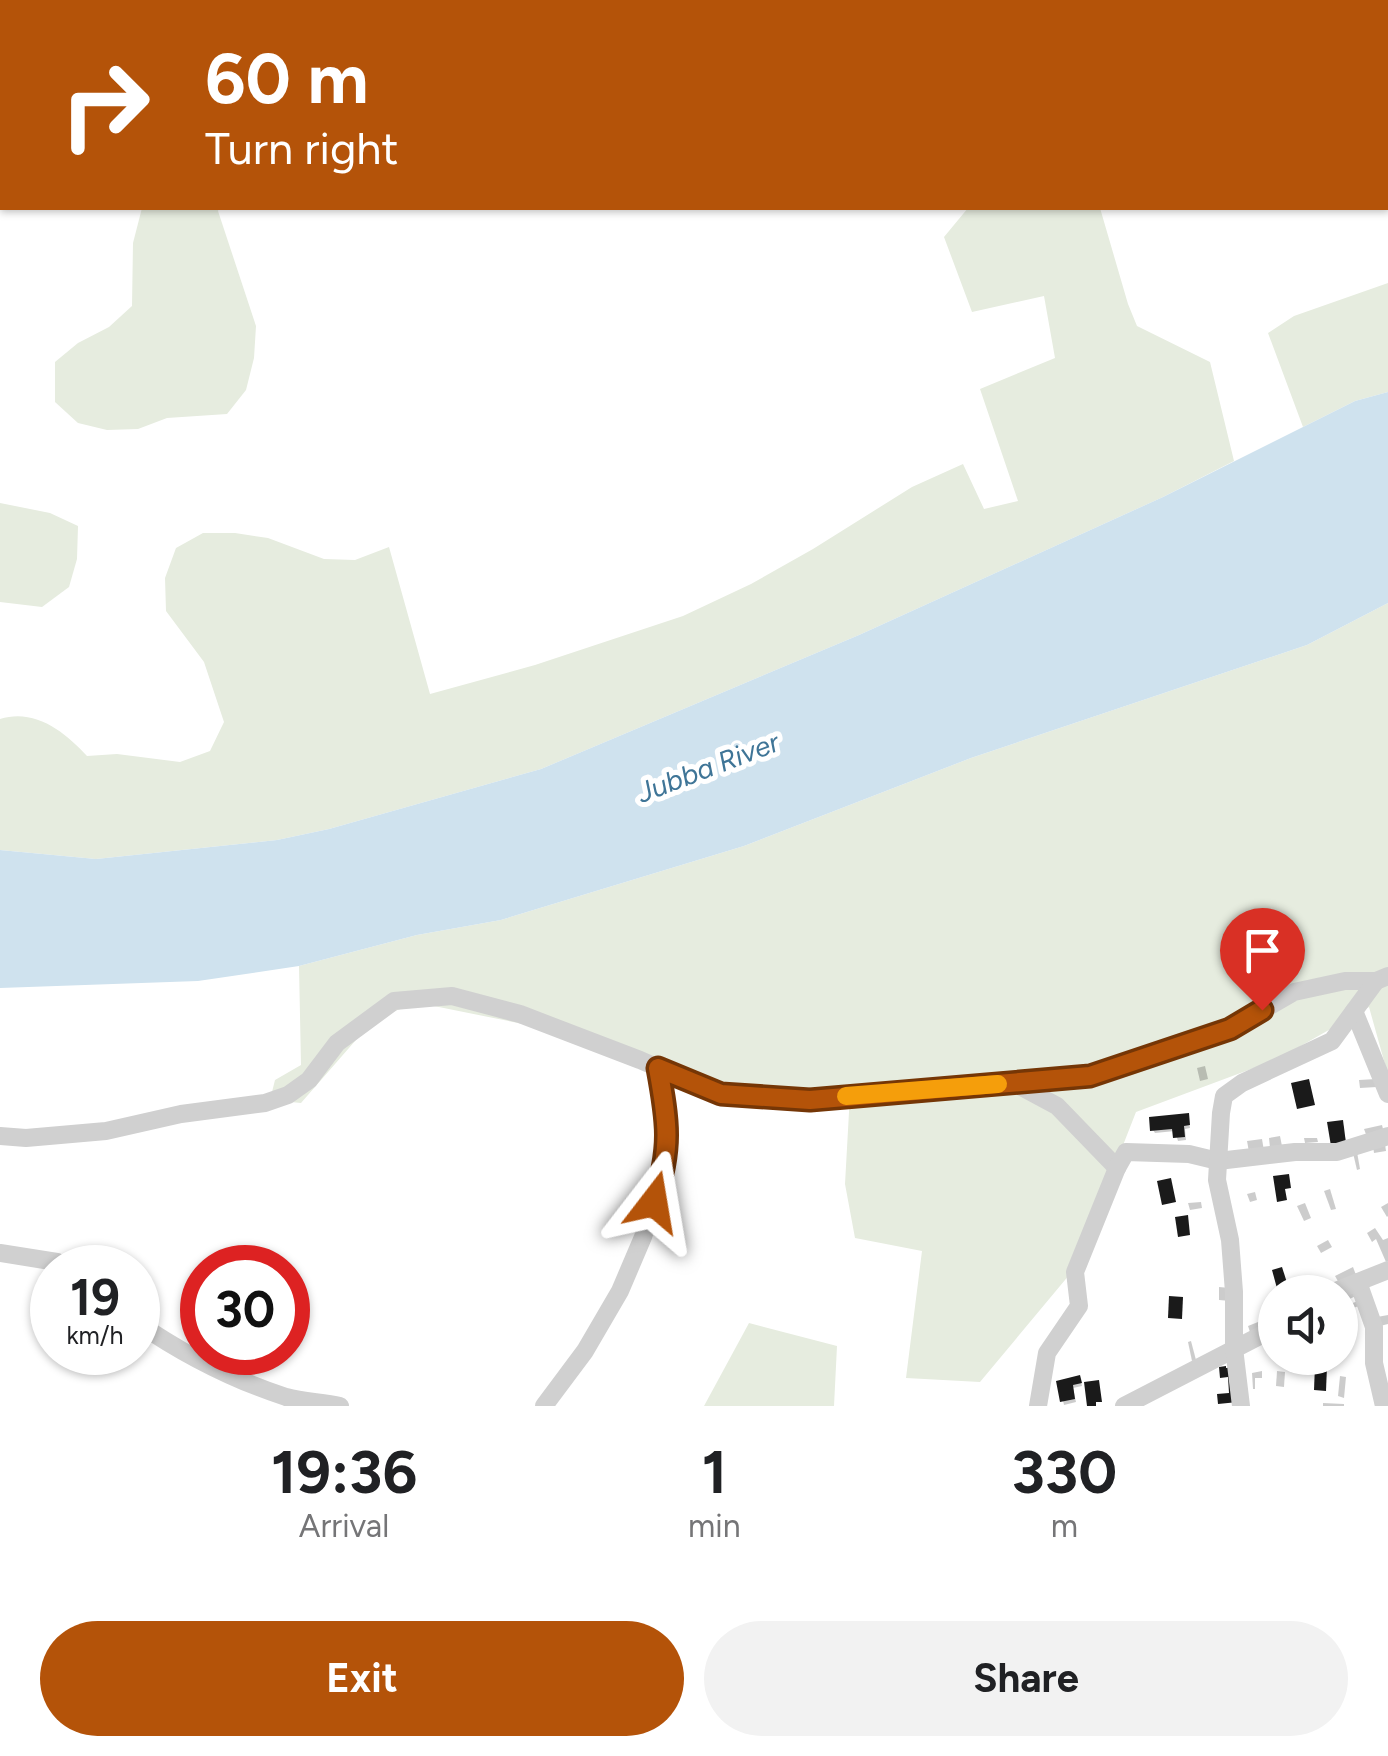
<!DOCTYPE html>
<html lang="en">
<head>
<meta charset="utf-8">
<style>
	:root { --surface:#fff; --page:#f2f2f2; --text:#202124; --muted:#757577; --accent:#b45309 }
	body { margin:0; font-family:Figtree,sans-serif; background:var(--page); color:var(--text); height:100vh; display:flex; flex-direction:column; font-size:38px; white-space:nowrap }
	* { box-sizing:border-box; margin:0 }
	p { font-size:32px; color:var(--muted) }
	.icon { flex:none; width:55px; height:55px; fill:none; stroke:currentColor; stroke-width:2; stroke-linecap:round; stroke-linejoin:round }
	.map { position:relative; height:1406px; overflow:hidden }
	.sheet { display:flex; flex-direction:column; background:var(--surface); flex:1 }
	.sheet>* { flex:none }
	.hud { position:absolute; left:0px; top:0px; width:1390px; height:210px; box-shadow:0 2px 8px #0004; background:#b45309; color:#fff; overflow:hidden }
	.buttons { position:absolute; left:1258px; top:1275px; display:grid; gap:20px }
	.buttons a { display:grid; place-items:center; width:100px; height:100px; border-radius:50%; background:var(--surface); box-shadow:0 2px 8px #0004; font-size:50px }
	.speed { position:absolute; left:30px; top:1245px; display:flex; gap:20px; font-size:50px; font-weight:700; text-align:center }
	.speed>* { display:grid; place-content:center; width:130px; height:130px; border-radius:50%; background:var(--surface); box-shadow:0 2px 8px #0004; line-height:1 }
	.speed small { font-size:25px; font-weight:400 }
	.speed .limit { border:15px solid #d22; background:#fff; color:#111 }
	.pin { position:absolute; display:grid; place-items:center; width:85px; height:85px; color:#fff; margin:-102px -42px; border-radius:50% 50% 50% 0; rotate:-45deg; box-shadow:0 0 10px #0007 }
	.pin .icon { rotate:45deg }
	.me { position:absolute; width:110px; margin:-55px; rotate:14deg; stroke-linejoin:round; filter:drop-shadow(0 0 8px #0008) }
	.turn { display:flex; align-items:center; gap:35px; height:210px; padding:0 40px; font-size:45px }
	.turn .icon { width:130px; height:130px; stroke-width:2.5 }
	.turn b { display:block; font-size:70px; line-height:85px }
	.eta { display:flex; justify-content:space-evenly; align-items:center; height:170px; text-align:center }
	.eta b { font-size:60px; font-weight:700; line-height:70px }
	.primary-button { display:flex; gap:20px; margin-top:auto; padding:20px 40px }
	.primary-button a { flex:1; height:115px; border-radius:60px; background:var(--accent); color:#fff; font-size:40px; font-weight:700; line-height:115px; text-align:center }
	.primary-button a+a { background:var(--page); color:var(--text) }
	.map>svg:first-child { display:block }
	.green { fill:#e6ecdf }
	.water { fill:#cfe2ee }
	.shadow { fill:#0003 }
	.building { fill:#1a1a1a }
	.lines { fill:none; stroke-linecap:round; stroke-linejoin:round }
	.minor { stroke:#d0d0d0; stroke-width:18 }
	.route-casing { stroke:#753606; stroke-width:25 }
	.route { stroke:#b45309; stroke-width:18 }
	.slow { stroke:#f59e0b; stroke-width:18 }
	.labels { text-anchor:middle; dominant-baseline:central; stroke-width:10; stroke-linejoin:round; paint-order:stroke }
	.water-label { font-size:28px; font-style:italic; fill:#3f7597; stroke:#fff }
</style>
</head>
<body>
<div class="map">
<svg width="1388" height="1406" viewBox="0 0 1388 1406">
	<rect width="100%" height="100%" fill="#fff"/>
	<g class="green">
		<path d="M142,208h77l-1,3 38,115 -2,32 -8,32 -19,24 -60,4 -29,11 -31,1 -29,-7 -23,-21v-40l23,-19 31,-16 23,-21 1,-63z"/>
		<path d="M968,208h132l28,96 9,22 73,36 24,99 -71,36 -304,138 -318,134 -212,60 -52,11 -181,19 -96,-9v-131c35,-11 65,13 87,37l30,-2 63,8 30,-11 14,-29 -20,-60 -38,-51 -1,-33 11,-30 27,-15h32l33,5 56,21 31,1 34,-13 41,147 105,-29 148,-49 68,-32 62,-35 99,-62 51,-23 21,45 34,-8 -38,-112 75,-31 -11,-62 -72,16 -28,-75z"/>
		<path d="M1388,283v109l-33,9 -52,26 -35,-94 26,-17z"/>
		<path d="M0,503l50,10 28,13 -1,33 -8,28 -27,20 -42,-5z"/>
		<path d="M1388,603v472l-19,-68 -91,52 -142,53 -61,156 -95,114 -74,-4 16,-127 -67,-13 -10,-54 5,-90 -105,8 -202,-74 -124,-25 -43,14 -75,86 -31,-3 5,-20 26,-15 -2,-99 118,-31 84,-15 243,-74 227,-88 336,-113z"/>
		<path d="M749,1323l88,23 -3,60h-130z"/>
	</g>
	<path class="water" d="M1388,392v211l-81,42 -336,113 -227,88 -243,74 -84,15 -118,31 -101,15 -198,7v-138l96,9 181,-19 52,-11 212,-60 318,-134 304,-138 192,-96z"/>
	<g class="shadow">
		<path d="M1205,1066l3,13 -8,2 -3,-13z"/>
		<path d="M1376,1079l1,8 -17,1 -1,-8z"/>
		<path d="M1188,1116l2,12 -5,1 1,11 -8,1 -3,-10 -20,2 -2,-3z"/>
		<path d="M1382,1125l2,8 -17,4 -3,-8z"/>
		<path d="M1280,1136l2,10 -12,2 -1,-10z"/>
		<path d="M1304,1138h13l1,4 -13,1z"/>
		<path d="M1262,1139l2,12 -15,1 -2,-11z"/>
		<path d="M1385,1144l1,7 -12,2 -1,-7z"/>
		<path d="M1357,1152l3,17 -3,1 -4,-17z"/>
		<path d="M1330,1189l6,20 -5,1 -7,-19z"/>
		<path d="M1255,1192l2,8 -7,2 -3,-8z"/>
		<path d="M1201,1202l1,6 -12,2 -2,-7z"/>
		<path d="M1305,1203l6,15 -7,3 -7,-15z"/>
		<path d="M1388,1203v13l-1,1 -6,-10z"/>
		<path d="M1375,1228l8,12 5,-2v23l-2,1 -10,-23 -4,3 -5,-9z"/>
		<path d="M1328,1240l4,7 -11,6 -4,-7z"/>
		<path d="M1353,1267l3,8 -17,8 -4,-7z"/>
		<path d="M1219,1287l11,1v13l-11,-1z"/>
		<path d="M1353,1290l3,6 -15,7 -1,-7z"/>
		<path d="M1358,1301l1,5 -15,5 -2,-4z"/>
		<path d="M1388,1315v9l-8,2 -3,-9z"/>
		<path d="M1263,1320l2,7 -15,5 -2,-6z"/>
		<path d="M1191,1341l5,19 -4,1 -4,-19z"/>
		<path d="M1262,1371v7h-7v11h-2l-1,-16z"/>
		<path d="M1277,1371l8,1 -1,15 -8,-1z"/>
		<path d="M1340,1376l6,1 -2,21 -6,-2z"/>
		<path d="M1081,1382l1,4 -9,2 3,14 -12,3 -5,-22z"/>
		<path d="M1323,1403l21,1v2h-21z"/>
	</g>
	<g class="building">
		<path d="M1309,1079l6,26 -18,4 -6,-26z"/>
		<path d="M1189,1113l1,12 -6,1 1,11 -12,1 -1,-9 -22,2 -1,-14z"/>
		<path d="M1343,1120l3,23 -15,3 -4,-24z"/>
		<path d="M1289,1174l2,14 -6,1 2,11 -10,2 -4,-26z"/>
		<path d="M1171,1178l5,24 -14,3 -5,-24z"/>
		<path d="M1188,1215l2,20 -12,2 -3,-20z"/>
		<path d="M1282,1267l7,22 -11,3 -6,-22z"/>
		<path d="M1169,1296l14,1 -1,22 -14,-1z"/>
		<path d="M1315,1365l12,1 -1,25 -12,-1z"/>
		<path d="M1226,1366v2l9,-1 3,35 -20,2 -1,-10 12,-1 -1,-16 -8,1 -1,-11z"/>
		<path d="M1080,1375l2,8 -9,2 2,14 -15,3 -4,-21z"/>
		<path d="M1099,1380l3,22h-6v4h-9l-3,-24z"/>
	</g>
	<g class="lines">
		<g class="minor">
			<path d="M1354,1011l34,83"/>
			<path d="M1014,1083l43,23 60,62"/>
			<path d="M0,1136l26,2 80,-7 75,-17 84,-11 23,-8 21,-15 28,-37 57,-42 58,-5 68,18 120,46 81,35 89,5 280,-24 140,-47 64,-37 51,-11h31l12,-5"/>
			<path d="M0,1253l57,9 8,6"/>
			<path d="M1358,1282l16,45v36l10,43"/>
			<path d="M1333,1292l55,-22"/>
			<path d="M138,1323c45,31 96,57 148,74 17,5 36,5 54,9"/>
			<path d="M544,1406l41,-55 35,-60 23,-54 22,-69 2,-49 -9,-52"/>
			<path d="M1038,1406l9,-53 32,-47 -4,-34 42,-104 9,-16 63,2 29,7 77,-9h42l51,-16"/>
			<path d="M1124,1406l151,-78"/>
			<path d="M1241,1406l-7,-58v-56l-4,-52 -13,-60 4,-67 3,-17 18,-13 90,-42 44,-60"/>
		</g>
	</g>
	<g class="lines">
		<defs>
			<path id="route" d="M654,1202c18,-54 14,-80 4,-134l63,26 89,6 280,-24 140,-47 32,-19"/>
		</defs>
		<use href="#route" class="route-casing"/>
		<use href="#route" class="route"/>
		<path class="slow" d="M846,1096l152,-12"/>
	</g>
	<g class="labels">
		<g class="water-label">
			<text transform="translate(708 767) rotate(-21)">Jubba River</text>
		</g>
	</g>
</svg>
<div class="buttons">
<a><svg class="icon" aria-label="sound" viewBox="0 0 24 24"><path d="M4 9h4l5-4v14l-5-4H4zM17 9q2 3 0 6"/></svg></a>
</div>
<div class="speed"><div>19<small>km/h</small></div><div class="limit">30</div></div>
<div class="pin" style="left:1262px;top:1010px;background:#d93025"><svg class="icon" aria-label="arrive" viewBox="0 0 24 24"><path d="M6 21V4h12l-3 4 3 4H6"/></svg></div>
<svg class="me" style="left:654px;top:1202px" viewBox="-20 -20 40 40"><path d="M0-17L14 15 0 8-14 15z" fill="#b45309" stroke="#fff" stroke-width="4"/></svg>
<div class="hud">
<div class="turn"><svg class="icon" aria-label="right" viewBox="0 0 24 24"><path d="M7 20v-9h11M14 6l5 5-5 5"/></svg><div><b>60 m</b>Turn right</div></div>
</div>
</div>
<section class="sheet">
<div class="eta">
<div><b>19:36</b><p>Arrival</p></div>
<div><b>1</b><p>min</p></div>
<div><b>330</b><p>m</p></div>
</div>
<div class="primary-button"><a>Exit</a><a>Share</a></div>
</section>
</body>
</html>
